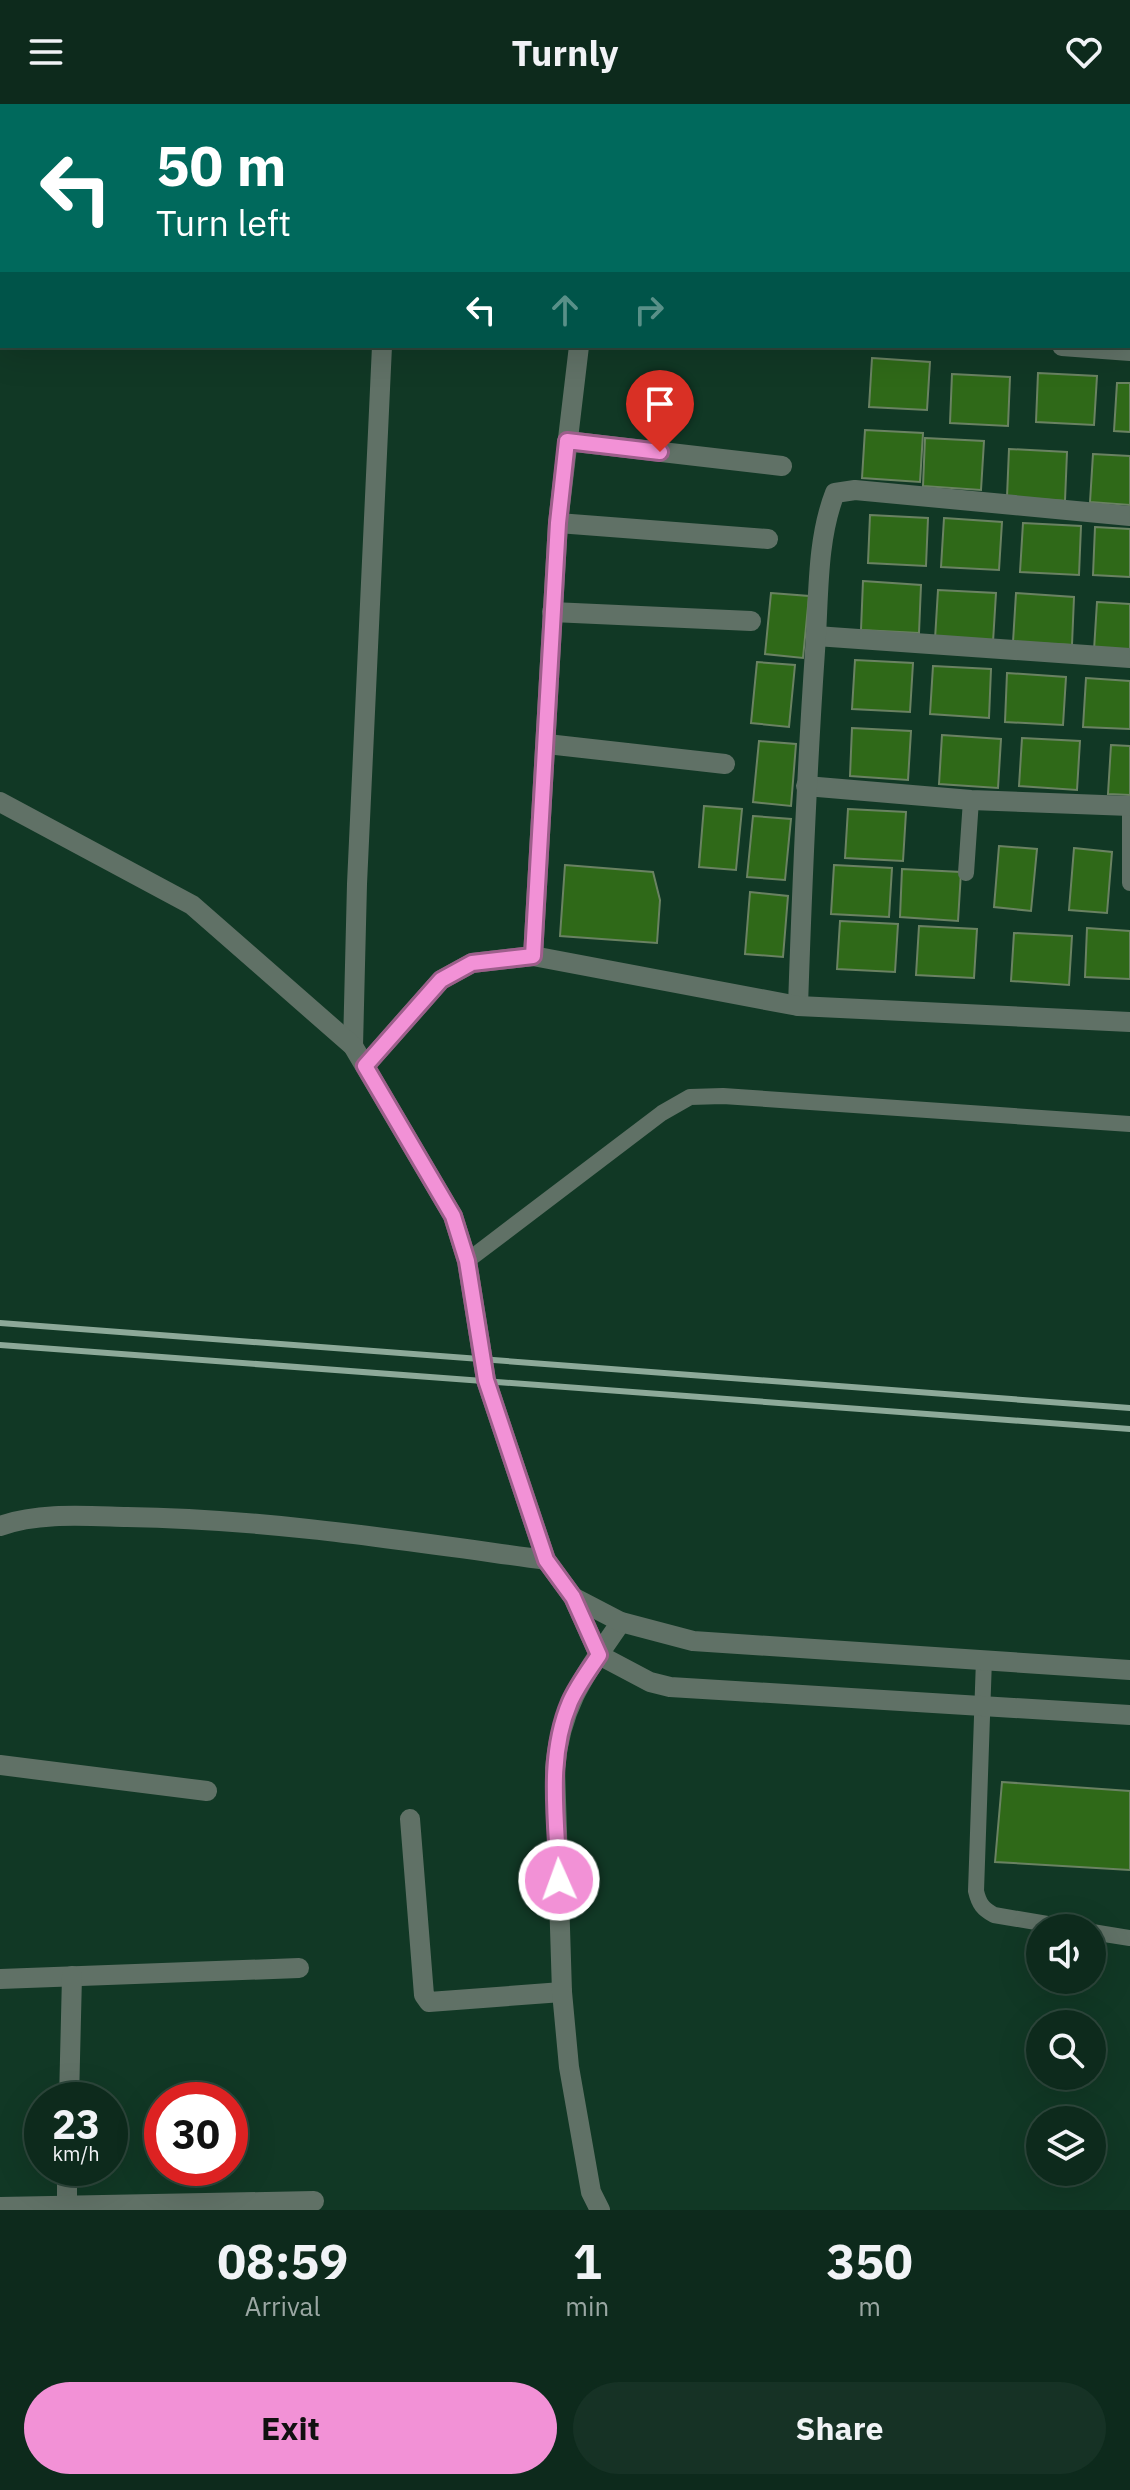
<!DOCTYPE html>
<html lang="en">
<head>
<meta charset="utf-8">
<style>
	:root { --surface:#0d2a1c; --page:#163225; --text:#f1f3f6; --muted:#9aa7a3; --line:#2d463b; --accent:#f291d6 }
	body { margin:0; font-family:"IBM Plex Sans",sans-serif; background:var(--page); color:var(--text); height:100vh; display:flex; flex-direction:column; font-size:30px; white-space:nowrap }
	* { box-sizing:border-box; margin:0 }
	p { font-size:26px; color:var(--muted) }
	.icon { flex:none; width:44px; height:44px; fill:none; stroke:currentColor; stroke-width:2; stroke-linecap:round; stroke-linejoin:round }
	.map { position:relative; height:2106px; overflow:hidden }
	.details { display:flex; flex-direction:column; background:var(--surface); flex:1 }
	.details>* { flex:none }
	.hud { position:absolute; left:0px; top:0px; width:1130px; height:244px; box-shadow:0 8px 32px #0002,0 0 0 2px var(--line); background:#00695c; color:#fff; overflow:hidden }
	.fabs { position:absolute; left:1026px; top:1810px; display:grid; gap:16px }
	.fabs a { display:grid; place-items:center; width:80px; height:80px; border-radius:50%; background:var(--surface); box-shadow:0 8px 32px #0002,0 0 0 2px var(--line); font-size:40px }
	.speed { position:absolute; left:24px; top:1978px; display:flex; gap:16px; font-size:40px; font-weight:700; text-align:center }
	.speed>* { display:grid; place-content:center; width:104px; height:104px; border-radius:50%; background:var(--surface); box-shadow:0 8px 32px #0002,0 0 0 2px var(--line); line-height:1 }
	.speed small { font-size:20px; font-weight:400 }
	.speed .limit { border:12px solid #d22; background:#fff; color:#111 }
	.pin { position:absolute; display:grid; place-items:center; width:68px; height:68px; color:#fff; margin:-82px -34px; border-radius:50% 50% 50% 0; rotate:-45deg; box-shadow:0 0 8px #0007 }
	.pin .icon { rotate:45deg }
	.me { position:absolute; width:88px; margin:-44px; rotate:358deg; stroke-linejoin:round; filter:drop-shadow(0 0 6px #0008) }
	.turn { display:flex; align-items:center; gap:28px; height:168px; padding:0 24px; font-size:36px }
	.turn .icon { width:104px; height:104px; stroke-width:2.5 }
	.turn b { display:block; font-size:56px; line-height:68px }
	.lanes { display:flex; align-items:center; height:76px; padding:0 24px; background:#0003; justify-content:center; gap:40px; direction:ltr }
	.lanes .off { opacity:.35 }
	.eta { display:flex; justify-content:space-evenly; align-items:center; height:136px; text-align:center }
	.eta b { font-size:48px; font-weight:700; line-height:56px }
	.primary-button { display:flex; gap:16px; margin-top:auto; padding:16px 24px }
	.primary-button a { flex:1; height:92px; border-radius:48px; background:var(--accent); color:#111; font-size:32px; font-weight:700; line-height:92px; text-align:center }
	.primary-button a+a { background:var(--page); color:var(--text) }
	header { display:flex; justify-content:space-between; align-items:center; height:104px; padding:0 24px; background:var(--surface); font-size:36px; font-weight:700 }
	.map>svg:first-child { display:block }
	.building { fill:#2f6918; stroke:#6a8262; stroke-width:2 }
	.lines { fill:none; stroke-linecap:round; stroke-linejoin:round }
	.service { stroke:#607166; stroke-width:16 }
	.minor { stroke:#607166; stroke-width:20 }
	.tertiary { stroke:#607166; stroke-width:20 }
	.rail { stroke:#8da999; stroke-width:6 }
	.route-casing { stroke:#9d5e8b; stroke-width:20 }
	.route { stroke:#f291d6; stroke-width:14 }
</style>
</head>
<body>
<header><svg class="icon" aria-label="menu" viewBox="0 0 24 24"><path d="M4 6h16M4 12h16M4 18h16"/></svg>Turnly<svg class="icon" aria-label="heart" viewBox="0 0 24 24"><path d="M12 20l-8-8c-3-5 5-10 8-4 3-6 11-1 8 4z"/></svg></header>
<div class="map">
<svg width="1130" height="2106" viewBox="0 0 1130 2106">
	<rect width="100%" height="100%" fill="#113825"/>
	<g class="building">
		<path d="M872,254l58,4 -3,48 -58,-3z"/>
		<path d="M1038,269l59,3 -3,49 -58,-3z"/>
		<path d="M952,270l58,3 -2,49 -58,-3z"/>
		<path d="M1117,279h13v49l-16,-1z"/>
		<path d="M865,326l58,3 -3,49 -58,-4z"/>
		<path d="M925,334l59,3 -3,49 -58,-4z"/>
		<path d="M1009,345l58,3 -2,49 -58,-4z"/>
		<path d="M1093,350l37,2v49l-40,-3z"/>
		<path d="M870,411l58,3 -2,48 -58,-3z"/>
		<path d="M944,414l58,4 -3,48 -58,-3z"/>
		<path d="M1023,419l58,3 -2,49 -59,-3z"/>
		<path d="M1095,423l35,2v48l-37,-2z"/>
		<path d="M863,477l58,4 -2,48 -58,-3z"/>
		<path d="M938,486l58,3 -3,49 -58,-3z"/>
		<path d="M771,489l38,3 -6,62 -38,-4z"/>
		<path d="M1016,489l58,4 -2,48 -59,-3z"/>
		<path d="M1097,498l33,2v49l-36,-3z"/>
		<path d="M855,556l58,3 -3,49 -58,-3z"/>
		<path d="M757,558l38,3 -6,62 -38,-4z"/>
		<path d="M933,562l58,3 -2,49 -59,-4z"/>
		<path d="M1007,569l59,4 -3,48 -58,-3z"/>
		<path d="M1086,574l44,3v48l-47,-2z"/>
		<path d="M852,624l59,3 -3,49 -58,-4z"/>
		<path d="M942,631l59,4 -3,49 -59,-4z"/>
		<path d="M1022,634l58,3 -3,49 -58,-4z"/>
		<path d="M759,637l37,3 -5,62 -38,-4z"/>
		<path d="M1111,641l19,1v49l-22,-1z"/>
		<path d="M704,702l38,3 -6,61 -37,-3z"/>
		<path d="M848,705l58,3 -3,49 -58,-3z"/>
		<path d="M753,712l38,3 -6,61 -38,-3z"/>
		<path d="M999,742l38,3 -6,62 -37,-4z"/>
		<path d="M1074,744l38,4 -5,61 -38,-3z"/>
		<path d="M565,761l88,7 7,28 -3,43 -97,-7z"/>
		<path d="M834,761l58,3 -3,49 -58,-3z"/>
		<path d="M902,765l59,3 -3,49 -58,-4z"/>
		<path d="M750,788l38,4 -5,61 -38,-3z"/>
		<path d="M840,817l58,3 -3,48 -58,-3z"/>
		<path d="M919,822l58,3 -3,49 -58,-3z"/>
		<path d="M1087,824l43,3v48l-45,-2z"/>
		<path d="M1014,829l58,3 -3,49 -58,-4z"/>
		<path d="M1002,1678l128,9v79l-135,-8z"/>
	</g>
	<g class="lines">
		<g class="service">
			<path d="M1130,702v77"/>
			<path d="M966,769l5,-73"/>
			<path d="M467,1157l195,-148 28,-16 33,-1 407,28"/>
			<path d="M984,1555l-8,232c3,13 7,18 18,24l77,13"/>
			<path d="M1092,1828l38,6"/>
		</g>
		<g class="minor">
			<path d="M393,2v-2"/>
			<path d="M603,2v-2"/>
			<path d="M818,2v-2"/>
			<path d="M1062,242l68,5"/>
			<path d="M567,337l215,25"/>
			<path d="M558,419l210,16"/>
			<path d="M552,508l199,9"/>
			<path d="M816,532l314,22"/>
			<path d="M547,640l178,20"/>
			<path d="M806,682l165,14 159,6"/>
			<path d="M533,852l25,-433 21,-177"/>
			<path d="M798,902c4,-119 9,-237 17,-355 4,-51 1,-110 20,-158l20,-3 275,26"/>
			<path d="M353,942l4,-162 25,-538"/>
			<path d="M365,962l76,-86 31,-17 61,-7 265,50 332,16"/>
			<path d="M0,1422c39,-14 87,-10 127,-9 141,2 280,24 419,43"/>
			<path d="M0,1661l207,26"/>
			<path d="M410,1715l14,176 5,7 133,-10"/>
			<path d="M0,1875l299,-11"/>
			<path d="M69,1996l3,-124"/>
			<path d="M67,2102v-38"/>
			<path d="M0,2103l314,-6"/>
			<path d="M600,2106l-9,-18 -22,-125 -7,-75 -7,-224c6,-64 31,-95 66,-146"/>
		</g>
		<g class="tertiary">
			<path d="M0,698l192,103 161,141 100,170 14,45 19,119 60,180 27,37 26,58 51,27 20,5 460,28"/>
			<path d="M573,1493l48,25 72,19 437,29"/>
		</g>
		<g class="rail">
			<path d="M0,1219l1130,85"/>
			<path d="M0,1241l1130,84"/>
		</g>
	</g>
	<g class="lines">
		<defs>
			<path id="route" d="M559,1776c-2,-59 -13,-122 11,-178 7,-16 19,-32 29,-47l-26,-58 -27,-37 -60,-180 -19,-119 -14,-45 -88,-150 76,-86 31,-17 61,-7 25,-433 9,-82 93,11"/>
		</defs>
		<use href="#route" class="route-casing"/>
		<use href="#route" class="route"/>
	</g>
</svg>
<div class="fabs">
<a><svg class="icon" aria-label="sound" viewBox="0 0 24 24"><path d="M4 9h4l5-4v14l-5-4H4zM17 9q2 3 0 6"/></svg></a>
<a><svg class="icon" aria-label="search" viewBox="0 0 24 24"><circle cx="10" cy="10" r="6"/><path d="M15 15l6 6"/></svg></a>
<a><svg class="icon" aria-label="layers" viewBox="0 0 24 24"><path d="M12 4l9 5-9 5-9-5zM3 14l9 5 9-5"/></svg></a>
</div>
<div class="speed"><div>23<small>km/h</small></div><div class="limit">30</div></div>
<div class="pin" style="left:660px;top:348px;background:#d93025"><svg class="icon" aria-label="arrive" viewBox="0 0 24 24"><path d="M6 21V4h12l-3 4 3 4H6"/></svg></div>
<svg class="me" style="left:559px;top:1776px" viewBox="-20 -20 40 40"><circle r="17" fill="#f291d6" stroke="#fff" stroke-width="3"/><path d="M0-11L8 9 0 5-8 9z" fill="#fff"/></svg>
<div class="hud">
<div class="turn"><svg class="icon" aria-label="left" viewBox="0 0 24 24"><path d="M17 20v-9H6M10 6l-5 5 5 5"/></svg><div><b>50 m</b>Turn left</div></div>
<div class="lanes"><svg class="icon" aria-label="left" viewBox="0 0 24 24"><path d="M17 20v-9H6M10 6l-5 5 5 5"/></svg><svg class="icon off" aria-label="ahead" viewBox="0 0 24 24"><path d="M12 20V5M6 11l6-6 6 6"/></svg><svg class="icon off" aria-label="right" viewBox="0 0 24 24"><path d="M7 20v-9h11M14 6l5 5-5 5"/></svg></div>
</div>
</div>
<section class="details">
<div class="eta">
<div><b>08:59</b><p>Arrival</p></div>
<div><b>1</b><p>min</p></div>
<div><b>350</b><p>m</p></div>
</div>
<div class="primary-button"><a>Exit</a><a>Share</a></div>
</section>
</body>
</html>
